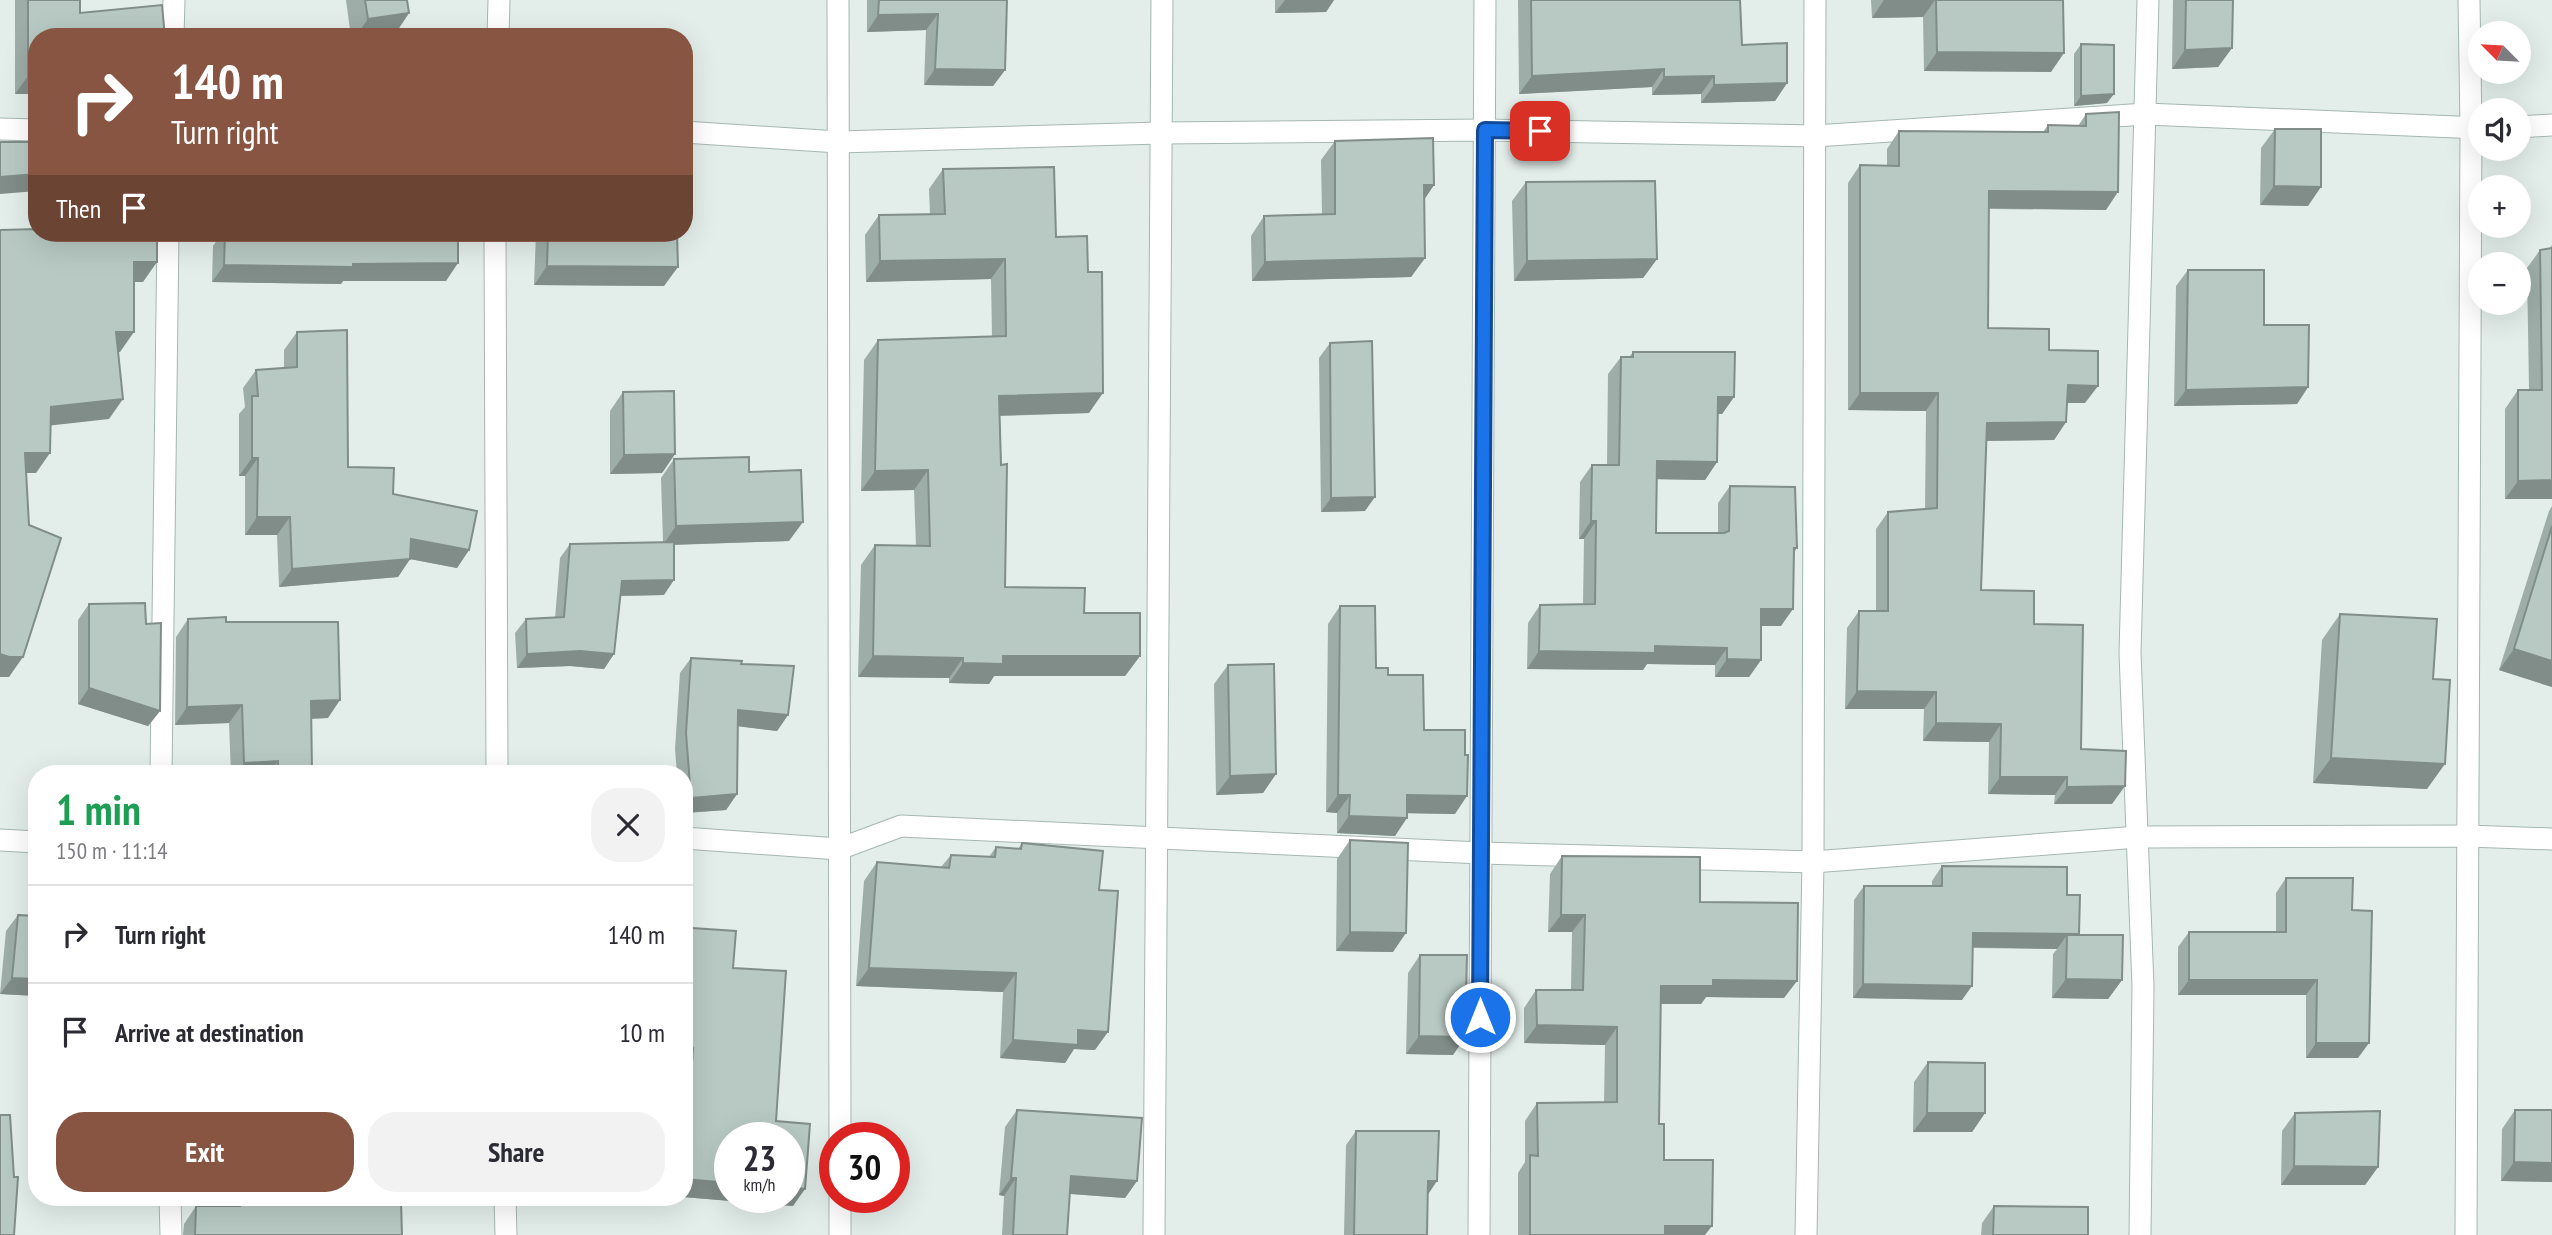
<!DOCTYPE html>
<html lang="en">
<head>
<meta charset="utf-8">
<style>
	:root { --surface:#fff; --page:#f2f2f3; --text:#2b2b33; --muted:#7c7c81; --line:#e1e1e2; --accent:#885542 }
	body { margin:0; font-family:"PT Sans Narrow",sans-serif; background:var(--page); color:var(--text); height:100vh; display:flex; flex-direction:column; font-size:26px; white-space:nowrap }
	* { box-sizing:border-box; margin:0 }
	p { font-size:23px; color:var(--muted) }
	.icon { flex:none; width:38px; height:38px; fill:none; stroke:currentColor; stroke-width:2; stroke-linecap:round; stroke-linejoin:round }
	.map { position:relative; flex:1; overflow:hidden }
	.details { position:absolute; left:28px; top:765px; width:665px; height:441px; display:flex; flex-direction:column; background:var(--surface); border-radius:28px; box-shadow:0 7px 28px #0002 }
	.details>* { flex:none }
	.hud { position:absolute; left:28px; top:28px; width:665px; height:214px; border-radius:28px; box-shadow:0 7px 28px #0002; background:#885542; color:#fff; overflow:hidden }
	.needle { width:46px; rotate:294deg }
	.fabs { position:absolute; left:2468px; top:21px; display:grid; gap:14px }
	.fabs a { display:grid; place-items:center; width:63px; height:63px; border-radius:50%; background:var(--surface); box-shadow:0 7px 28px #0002; font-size:35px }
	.speed { position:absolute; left:714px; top:1122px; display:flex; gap:14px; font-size:35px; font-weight:700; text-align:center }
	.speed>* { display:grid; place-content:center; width:91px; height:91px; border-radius:50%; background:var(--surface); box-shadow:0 7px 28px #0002; line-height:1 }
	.speed small { font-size:18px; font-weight:400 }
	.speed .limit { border:10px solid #d22; background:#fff; color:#111 }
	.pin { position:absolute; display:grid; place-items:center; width:60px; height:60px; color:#fff; margin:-30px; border-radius:14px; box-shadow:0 4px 10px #0006 }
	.me { position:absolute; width:77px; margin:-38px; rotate:0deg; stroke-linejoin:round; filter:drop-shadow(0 0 5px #0008) }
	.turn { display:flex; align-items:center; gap:24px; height:147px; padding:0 28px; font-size:32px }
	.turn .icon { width:91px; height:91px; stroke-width:2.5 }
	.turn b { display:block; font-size:49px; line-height:60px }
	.then { display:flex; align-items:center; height:66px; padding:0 28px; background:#0003; gap:14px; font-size:26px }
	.round { display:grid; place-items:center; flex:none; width:74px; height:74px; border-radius:28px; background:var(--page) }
	.overview { display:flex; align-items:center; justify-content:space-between; height:119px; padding:0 28px }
	h1 { font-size:42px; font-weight:600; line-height:52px; color:#1e9e55 }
	.cta { display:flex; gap:14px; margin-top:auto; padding:14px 28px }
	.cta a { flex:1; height:80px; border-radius:28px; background:var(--accent); color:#fff; font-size:28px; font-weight:600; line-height:80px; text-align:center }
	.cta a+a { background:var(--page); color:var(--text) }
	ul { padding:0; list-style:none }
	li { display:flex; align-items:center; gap:21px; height:98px; padding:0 28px; border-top:2px solid var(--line) }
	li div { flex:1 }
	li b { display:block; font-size:26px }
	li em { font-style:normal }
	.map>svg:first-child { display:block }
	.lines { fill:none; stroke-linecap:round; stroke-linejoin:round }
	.minor-casing { stroke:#a5b7b2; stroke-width:23 }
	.minor { stroke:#fff; stroke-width:21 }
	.wall { fill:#9eada8 }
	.shaded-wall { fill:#818d88 }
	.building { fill:#b8c9c3; stroke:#818d88; stroke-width:2 }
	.route-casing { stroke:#114b97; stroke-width:18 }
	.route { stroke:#1a73e8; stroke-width:12 }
</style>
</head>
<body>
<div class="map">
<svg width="2552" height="1235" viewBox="0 0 2552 1235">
	<rect width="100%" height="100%" fill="#e3eeea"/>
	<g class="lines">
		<defs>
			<g id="minor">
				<path d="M838,0l2,1138"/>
				<path d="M173,37l1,-37"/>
				<path d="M498,37l1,-37"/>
				<path d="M2518,127l34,-2"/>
				<path d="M0,129l37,1"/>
				<path d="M684,132l154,10 323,-9 324,-3 330,6 331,-22 334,14"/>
				<path d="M495,233l2,541"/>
				<path d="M161,774l7,-541"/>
				<path d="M684,838l155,11 62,-23 580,27 332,9 325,-25 330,-1 84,3"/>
				<path d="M0,840l37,2"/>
				<path d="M170,1197l1,38"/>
				<path d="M505,1197l1,38"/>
				<path d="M840,1197v38"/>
				<path d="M1154,1235l8,-1235"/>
				<path d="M1479,1235l6,-1235"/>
				<path d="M1806,1235l7,-373 2,-862"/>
				<path d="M2140,1235l3,-249 -13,-333 18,-653"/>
				<path d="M2466,1235l5,-1106 -2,-129"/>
			</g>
		</defs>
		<use href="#minor" class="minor-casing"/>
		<use href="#minor" class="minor"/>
	</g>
	<g class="wall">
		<path d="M15,0h65v13l-43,24v57h-22z"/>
		<path d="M346,0h61l2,13 -16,24h-42z"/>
		<path d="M867,0h140l-2,70 -12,16 -69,-1 2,-55 -59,2z"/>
		<path d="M1275,0h59l-8,12 -51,1z"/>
		<path d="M1518,0h222l2,45 45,38 -12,18 -74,2v-9l-49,1v-8l-133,7z"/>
		<path d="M1871,0h192l-12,72 -127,-1 -1,-54 -51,1z"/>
		<path d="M2173,0h60l-1,48 -14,19 -46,2z"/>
		<path d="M2081,44l26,59 -33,3v-52z"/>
		<path d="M2086,114l20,96 -117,-1 -1,119 61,22 36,53h-18l-1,19 -12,18 -68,1 -5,149 53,34 47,125 31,55h-58l1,-9 -67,-1 1,-52 -66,-1 1,-32h-79l2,-81 12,-17h17v-82l12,-17 37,-3 1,-98 -78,-1v-227l12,-18 27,1v-17l12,-18 144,1 5,-7 30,1z"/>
		<path d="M2275,129l33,77 -48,-1 1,-57z"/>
		<path d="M1335,141l99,44 -10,15 1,58 -14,19 -159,4 -1,-45 13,-20 58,-1 -1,-55z"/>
		<path d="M943,169l113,68 33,176 -89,3 5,171 79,26 56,43 -15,20h-131l-5,8 -40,-1v-5l-91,-1 3,-112 14,-20 41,1 -2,-56 -53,1 3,-131 14,-20 114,-3 -1,-58 -125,3 -1,-47 14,-20 51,-1 -1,-25z"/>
		<path d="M1526,182l131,77 -14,19 -129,3 -2,-80z"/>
		<path d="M222,233h236l-12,48h-103l-2,3 -129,-2 1,-36z"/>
		<path d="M536,233h141l-13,53 -130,-1z"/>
		<path d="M2552,245v254h-47v-90l13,-19h11l-2,-122 13,-18 10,-2z"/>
		<path d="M2188,270l76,55 44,62 -11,17 -123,2 2,-120z"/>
		<path d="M297,332l51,135 45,27 76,56 -12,18 -47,-9 -12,18 -119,10 -2,-52h-32v-59h-6v-62l6,-7 -2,-19 13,-18 28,-2v-18z"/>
		<path d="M1330,343l35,168 -44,1 -2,-154z"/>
		<path d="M1633,352l101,45 -12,17h-4l-1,48 -12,18 -48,-1 -1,54h62v-30l12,-17 67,62 -3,5 -13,73h-20v34l-12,17h-34v-12l-68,-1 -4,6 -116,-1 1,-46 12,-18h43l1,-66h-5l1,-57 12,-17h15l1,-91 13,-17h8z"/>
		<path d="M623,392l52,62 -13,19 -52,1v-63z"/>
		<path d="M674,459l75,13 40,69 -115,4 -10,50 -44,1 -6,58 -10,15 -34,-3 -53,2 -2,-35 11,-14 29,-1 5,-60 10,-14 93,-2 -2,-64z"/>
		<path d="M2552,506v181l-53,-17 50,-159z"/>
		<path d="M89,604l57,20 14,87 -12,15 -70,-22v-84z"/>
		<path d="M1340,606l36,62 12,7 36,55 31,84 -48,-1 -12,23 -58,-3v-20l-11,-1 2,-188z"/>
		<path d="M2340,614l87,175 -114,-6 9,-143z"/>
		<path d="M188,619l38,3 102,96 -17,1v55h-80l-2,-51 -54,2 1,-88z"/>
		<path d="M691,658l50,6 47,51 -11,16 -39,-5 -1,68 -11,16 -42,3v-39h-7l-2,-25 5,-76z"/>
		<path d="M1228,665l48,109 -13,19 -47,2 -2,-111z"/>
		<path d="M1350,840l43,112 -57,-1 1,-92z"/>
		<path d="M1022,843l77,47 -4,160 -21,-1 -9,14 -65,-5 3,-66 -147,-6 8,-105 13,-19 64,5 10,-12 38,2 7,-10 22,2z"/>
		<path d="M1562,856l138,46 84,96 -78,-1 -5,7h-40l-2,120 5,36 41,75h-187v-62l7,-11v-41l12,-18h67l1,-58 -81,-2v-35l12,-18h35l1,-58h-24l2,-58z"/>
		<path d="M1942,866l125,29 12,40 43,45 -14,19 -56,-1 1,-44 4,-5 -84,-1 -11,52 -109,-2 1,-98 10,-14h68v-5z"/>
		<path d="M2286,878l66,32 6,148h-52v-63h-128v-48l11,-15h87v-39z"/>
		<path d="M18,915l19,81 -37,-2 6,-63z"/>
		<path d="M692,928l41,40 43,153 17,85 -110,-9h1v-257z"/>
		<path d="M1420,955l45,82 -12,18 -47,-1 2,-81z"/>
		<path d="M1928,1062l57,51 -13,19h-59l1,-50z"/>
		<path d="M1017,1110l120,71 -12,17 -55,-4 -3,41h-65l2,-39 -5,-1 6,-68z"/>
		<path d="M2515,1110h37v72l-51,-1 1,-52z"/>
		<path d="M2295,1113l83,54 -13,18h-84l1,-54z"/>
		<path d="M1356,1131l72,64 -1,40h-83l2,-90z"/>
		<path d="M238,1197h112v5l52,33h-219l1,-11 12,-18h36z"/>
		<path d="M1994,1206l94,29h-107l1,-12z"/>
	</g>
	<g class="shaded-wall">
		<path d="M1285,0h49l-8,12 -51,1z"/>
		<path d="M1884,0h51l-12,17 -51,1z"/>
		<path d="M409,13l-16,24h-38l13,-18z"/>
		<path d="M938,14l-12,16 -59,2 11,-17z"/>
		<path d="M2232,48l-14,19 -46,2 13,-19z"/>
		<path d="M1937,52l127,1 -13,19 -127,-1z"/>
		<path d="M935,69l70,1 -12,16 -69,-1z"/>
		<path d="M1664,69l-12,18 -133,7 13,-18z"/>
		<path d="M28,76h9v18h-22z"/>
		<path d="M1714,76l-13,18 -49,1 12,-18z"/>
		<path d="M1787,83l-12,18 -74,2 13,-18z"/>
		<path d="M2114,94l-7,9 -33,3 7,-10z"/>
		<path d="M37,174v17l-37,3v-17z"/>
		<path d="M1424,185h10l-13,19z"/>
		<path d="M2274,186l47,1 -13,19 -48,-1z"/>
		<path d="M1989,191l129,1 -12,18 -129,-2z"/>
		<path d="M1425,258l-14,19 -159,4 13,-19z"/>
		<path d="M1005,259l-14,20 -125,3 14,-21z"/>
		<path d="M1657,259l-14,19 -129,3 13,-20z"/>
		<path d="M134,262h23l-14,20h-23z"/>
		<path d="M458,263l-12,18h-103l-2,3 -129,-2 12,-17z"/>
		<path d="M547,266l131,1 -14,19 -130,-1z"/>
		<path d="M116,332h18l-14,20h-18z"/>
		<path d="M2068,385l30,1 -13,17h-30z"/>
		<path d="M2308,387l-11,17 -123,2 12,-16z"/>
		<path d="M1103,393l-14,20 -104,3 14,-20z"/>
		<path d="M1860,393h78l-12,18 -78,-1z"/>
		<path d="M1718,397h16l-12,17h-16z"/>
		<path d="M123,399l-14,20 -72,8 14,-20z"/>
		<path d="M2066,422l-12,18 -79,1 12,-18z"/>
		<path d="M25,453h25l-14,20h-25z"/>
		<path d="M675,454l-13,19 -52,1 14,-19z"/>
		<path d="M252,458h6l-13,18h-6z"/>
		<path d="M1657,461l60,1 -12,18 -60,-1z"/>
		<path d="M928,470l-14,20 -53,1 14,-20z"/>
		<path d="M2552,480v19h-47l13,-18z"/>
		<path d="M1375,497l-10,14 -44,1 10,-14z"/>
		<path d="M257,517h33l-13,18h-32z"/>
		<path d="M1591,521h5l-12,18h-5z"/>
		<path d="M803,522l-14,19 -126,4 13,-19z"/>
		<path d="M411,539l58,11 -12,18 -47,-9 -12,18 -119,10 13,-18z"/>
		<path d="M674,580l-10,15 -53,1 11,-15z"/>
		<path d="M1761,609h32l-12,17h-33z"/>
		<path d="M1655,646l72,2 -12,17 -68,-1 -4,6 -116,-1 12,-18z"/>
		<path d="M2514,649l38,12v26l-53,-17z"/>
		<path d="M580,651l34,3 -10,15 -34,-3 -53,2 10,-14z"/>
		<path d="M0,654l23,3 -14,20h-9z"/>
		<path d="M873,656l90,2 -14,20 -91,-1z"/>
		<path d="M1003,656h137l-15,20h-131l-5,8 -40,-1 14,-20z"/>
		<path d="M1727,659l34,1 -12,17h-34z"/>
		<path d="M89,688l71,23 -12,15 -70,-22z"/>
		<path d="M1857,691l79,1 -12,17h-79z"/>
		<path d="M340,700l-12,18 -30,1 13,-18z"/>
		<path d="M242,705l-13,18 -54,2 12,-18z"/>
		<path d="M738,710l50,5 -11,16 -49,-6z"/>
		<path d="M1936,723l65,1 -12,18 -66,-1z"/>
		<path d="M2331,758l114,6 -18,25 -114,-6z"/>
		<path d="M278,761l-9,13h-33l8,-11z"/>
		<path d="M312,771l-1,3h-34l1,-1z"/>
		<path d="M1276,774l-13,19 -47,2 14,-19z"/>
		<path d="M2000,777h67l-12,18 -67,-1z"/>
		<path d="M2125,786l-13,18h-58l13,-17z"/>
		<path d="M737,794l-11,16 -42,3v-6l7,-9z"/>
		<path d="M1338,795h12l-13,18 -11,-1z"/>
		<path d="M1407,795l60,1 -12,18 -60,-1z"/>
		<path d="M1349,816l58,2 -12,18 -58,-3z"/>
		<path d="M1561,915h24l-13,17h-24z"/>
		<path d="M1350,932l56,1 -13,19 -57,-1z"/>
		<path d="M1973,933l106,1 -10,15 -2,-14 -10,14 -95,-2z"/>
		<path d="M869,968l147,5 -13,19 -147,-6z"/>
		<path d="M12,978l25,1v17l-37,-2z"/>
		<path d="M2066,979l56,1 -14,19 -56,-1z"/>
		<path d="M1713,980l84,1 -13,17 -78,-1 -5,7h-52l12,-18z"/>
		<path d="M2189,980h128l-11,15h-128z"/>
		<path d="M1863,984l109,2 -10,14 -109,-2z"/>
		<path d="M1537,1025l80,2 -12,18 -81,-2z"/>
		<path d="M1078,1030l30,2 -13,18 -21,-1 -9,14 -65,-5 13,-18z"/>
		<path d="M1419,1036l46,1 -12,18 -47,-1z"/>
		<path d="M2316,1043h53l-11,15h-52z"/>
		<path d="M687,1047l6,1 -9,12v-9z"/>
		<path d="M1927,1113h58l-13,19h-59z"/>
		<path d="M2514,1162l38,1v19l-51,-1z"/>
		<path d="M2294,1166l84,1 -13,18h-84z"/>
		<path d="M1071,1176l66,5 -12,17 -66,-5z"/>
		<path d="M1011,1178h5l-12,18 -5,-1z"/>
		<path d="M684,1179l46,4v14h59v-10l16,2 -12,17 -110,-9h1z"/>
		<path d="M1428,1181h9l-10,15z"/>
		<path d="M1665,1226h47l-7,9h-47z"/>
	</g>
	<g class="building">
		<path d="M28,0h52v13l82,-8 3,32h-128v39h-9z"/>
		<path d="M365,0h42l2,13 -41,6z"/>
		<path d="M879,0h128l-2,70 -70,-1 3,-55 -60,1z"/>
		<path d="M1531,0h209l2,45 45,-2v40l-73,2v-9l-50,1v-8l-132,7z"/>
		<path d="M1936,0h127l1,53 -127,-1z"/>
		<path d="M2186,0h47l-1,48 -47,2z"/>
		<path d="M2081,44l33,1v49l-33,2z"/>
		<path d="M2119,112l-1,80 -129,-1 -1,137 61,1v21l49,1v35l-30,-1 -2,37 -79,1 -6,167 53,1v33l49,1 -2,124 45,2 -1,35 -58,1v-10h-67l1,-53 -65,-1v-31l-79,-1 2,-80h29v-99l49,-4 1,-115h-78v-228l39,1v-35l149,1v-7l38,1v-12z"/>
		<path d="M2275,129h46v58l-47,-1z"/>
		<path d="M1433,138l1,47h-10l1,73 -160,4 -1,-46 71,-2v-73z"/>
		<path d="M0,142h37v32l-37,3z"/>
		<path d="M1054,167l2,70 31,-1 1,36h14l1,121 -104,3 2,69 6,-1 -2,123 80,1 -1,25h56v43h-137v8l-40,-1v-5l-90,-2 2,-111 55,1 -2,-76 -53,1 3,-131 128,-4 -1,-77 -125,2 -1,-46 66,-1 -2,-45z"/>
		<path d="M1655,181l2,78 -130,2 -1,-79z"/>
		<path d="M37,229v4h120v29h-23v70h-18l7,67 -72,8 -1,46h-25l4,72 32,13 -38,119h-14l-9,-3v-424z"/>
		<path d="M225,233h233v30l-105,1v3l-129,-2z"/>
		<path d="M548,233h129l1,34 -131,-1z"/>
		<path d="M2552,248v232l-34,1v-91h24l-2,-140z"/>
		<path d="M2188,270h76v55h45l-1,62 -122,3z"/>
		<path d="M347,330l1,137 46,1 -1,26 84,17 -8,39 -58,-11 -1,20 -118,10 -2,-52h-33l1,-59h-6v-62h6l-2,-26 41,-3v-35z"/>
		<path d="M1372,341l3,156 -44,1 -1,-155z"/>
		<path d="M1633,352h102l-1,45h-16l-1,65 -60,-1 -1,72h68l5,-2 1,-45 65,1 2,61h-3l-1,61h-32v51l-34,-1v-11l-72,-2v7l-116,-2 1,-46 55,-1 1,-83h-5l1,-56h27l2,-108h12z"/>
		<path d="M674,391l1,63 -51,1 -1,-63z"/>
		<path d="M749,457v15l52,-2 2,52 -127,4 -2,-67z"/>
		<path d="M2552,526v135l-38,-12z"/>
		<path d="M674,542v38l-52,1 -8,73 -34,-3 -53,3 -1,-35 38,-2 6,-73z"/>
		<path d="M145,603l1,21 15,-1 -1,88 -71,-23v-84z"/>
		<path d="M1340,606h35l1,62h12v7h35l1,55h41v25h3l-1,41 -60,-1v23l-58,-2 1,-21h-12z"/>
		<path d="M2340,614l97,5 -4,60 17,1 -5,84 -114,-6z"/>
		<path d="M226,617v5h112l2,78 -29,1 1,70 -34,2v-12l-34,2 -2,-58 -55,2 1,-88z"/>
		<path d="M691,658l51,3 -1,3 53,2 -6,49 -50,-5 -1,84 -46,4 -5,-65z"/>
		<path d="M1274,664l2,110 -46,2 -2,-111z"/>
		<path d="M1350,840l58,3 -2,90 -56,-1z"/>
		<path d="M1022,843l81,8 -4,39 19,1 -10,141 -30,-2v15l-65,-5 3,-67 -147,-5 8,-106 72,6 2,-13 44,2 1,-10 25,2z"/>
		<path d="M1562,856l138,1v45l98,1 -1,78 -84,-1v6h-52l-2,138h5v36h49l-1,66h-47v9h-135v-80l8,1 -1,-53 80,-1v-75l-80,-2 -1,-35h47l2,-75h-24z"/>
		<path d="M1942,866l125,1v28h13l-1,39 -106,-1 -1,53 -109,-2 1,-98h78z"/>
		<path d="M2286,878h67l-1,32 20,1 -3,132h-53l1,-63h-128v-48h97z"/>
		<path d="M18,915l19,1v63l-25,-1z"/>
		<path d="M692,928l44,3 -3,37 53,3 -10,150 34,3 -5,65 -16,-2v-49h-59v45l-46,-4 9,-131 -6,-1z"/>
		<path d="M2067,935h56l-1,45 -56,-1z"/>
		<path d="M1420,955h47l-2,82 -46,-1z"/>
		<path d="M1928,1062l57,1v50h-58z"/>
		<path d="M1017,1110l125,8 -5,63 -66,-5 -4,59h-54l3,-57h-5z"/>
		<path d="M2515,1110h37v53l-38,-1z"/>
		<path d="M2380,1111l-2,56 -84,-1 1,-53z"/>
		<path d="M0,1115h10l4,62h4l-4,58h-14z"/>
		<path d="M1356,1131h83l-2,50h-9l-1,54h-73z"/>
		<path d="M240,1197h110v5h51l1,33h-207l1,-29h44z"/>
		<path d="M1994,1206l94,1v28h-95z"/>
	</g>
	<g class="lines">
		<defs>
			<path id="route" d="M1480,1017l5,-887 55,1"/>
		</defs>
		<use href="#route" class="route-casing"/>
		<use href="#route" class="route"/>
	</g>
</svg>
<div class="fabs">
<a><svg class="needle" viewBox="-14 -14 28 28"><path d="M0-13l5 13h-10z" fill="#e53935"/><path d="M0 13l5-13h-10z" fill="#7c7c81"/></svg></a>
<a><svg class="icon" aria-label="sound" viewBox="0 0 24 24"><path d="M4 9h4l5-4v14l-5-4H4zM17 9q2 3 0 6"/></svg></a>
<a>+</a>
<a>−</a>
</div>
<div class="speed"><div>23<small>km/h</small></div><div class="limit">30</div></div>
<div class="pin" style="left:1540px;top:131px;background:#d93025"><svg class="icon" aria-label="arrive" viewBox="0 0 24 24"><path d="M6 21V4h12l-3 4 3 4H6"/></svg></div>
<svg class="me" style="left:1480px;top:1017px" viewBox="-20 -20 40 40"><circle r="17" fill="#1a73e8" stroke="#fff" stroke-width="3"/><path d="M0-11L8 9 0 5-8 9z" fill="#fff"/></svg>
<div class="hud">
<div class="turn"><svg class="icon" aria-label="right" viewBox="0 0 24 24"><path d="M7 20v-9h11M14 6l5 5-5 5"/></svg><div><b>140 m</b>Turn right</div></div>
<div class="then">Then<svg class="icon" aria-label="arrive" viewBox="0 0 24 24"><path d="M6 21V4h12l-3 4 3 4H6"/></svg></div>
</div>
<section class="details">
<div class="overview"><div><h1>1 min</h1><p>150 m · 11:14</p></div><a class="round"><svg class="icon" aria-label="close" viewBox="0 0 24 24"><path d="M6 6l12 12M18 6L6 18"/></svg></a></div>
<ul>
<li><svg class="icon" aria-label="right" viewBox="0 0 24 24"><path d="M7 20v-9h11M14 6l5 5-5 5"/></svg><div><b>Turn right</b></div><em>140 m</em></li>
<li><svg class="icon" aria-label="arrive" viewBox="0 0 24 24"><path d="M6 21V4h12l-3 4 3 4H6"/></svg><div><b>Arrive at destination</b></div><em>10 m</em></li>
</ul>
<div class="cta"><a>Exit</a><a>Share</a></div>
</section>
</div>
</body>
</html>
